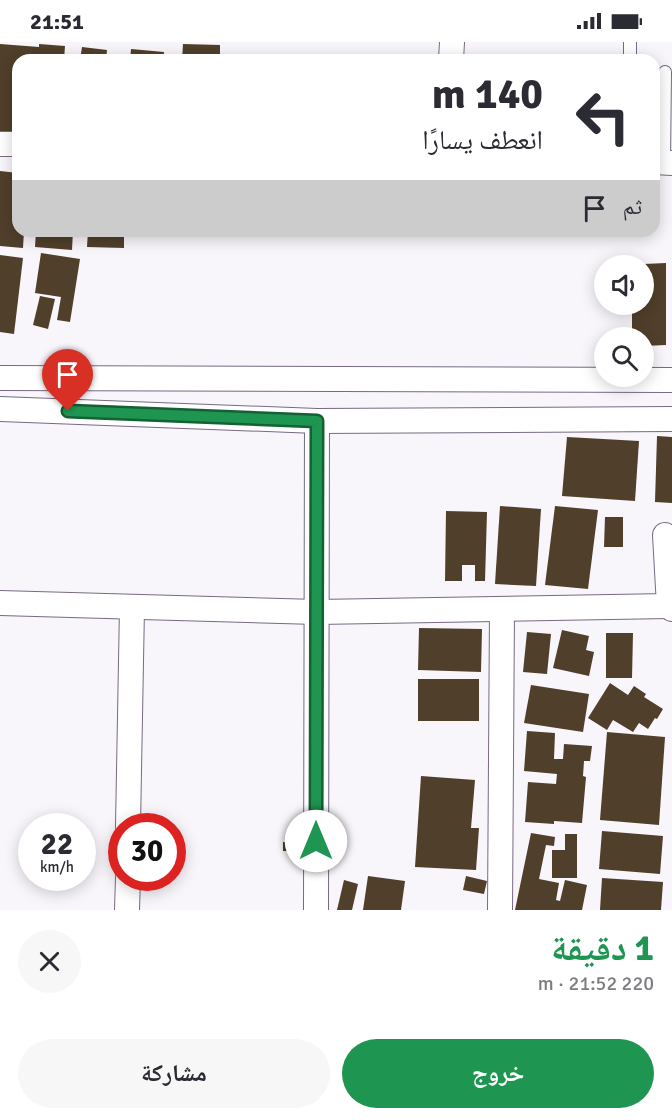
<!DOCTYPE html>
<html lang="ar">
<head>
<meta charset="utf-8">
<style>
	:root { --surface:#fff; --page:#f7f7f7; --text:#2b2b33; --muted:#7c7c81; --accent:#1e9550 }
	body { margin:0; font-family:Signika,"Noto Naskh Arabic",sans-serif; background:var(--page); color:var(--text); direction:rtl; height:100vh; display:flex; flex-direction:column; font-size:22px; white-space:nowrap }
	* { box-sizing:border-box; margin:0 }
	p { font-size:20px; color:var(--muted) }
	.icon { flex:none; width:33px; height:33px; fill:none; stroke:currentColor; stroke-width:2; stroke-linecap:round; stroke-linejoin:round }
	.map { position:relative; height:868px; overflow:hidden; direction:ltr }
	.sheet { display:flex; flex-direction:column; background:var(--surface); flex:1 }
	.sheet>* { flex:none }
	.banner { position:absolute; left:12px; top:12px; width:648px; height:183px; border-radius:18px; box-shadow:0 3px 15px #0003; direction:rtl; background:#fff; color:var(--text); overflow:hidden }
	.fabs { position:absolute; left:594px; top:213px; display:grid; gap:12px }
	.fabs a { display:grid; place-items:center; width:60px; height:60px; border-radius:50%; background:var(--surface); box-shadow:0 3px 15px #0003; font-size:30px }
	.speed { position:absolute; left:18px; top:771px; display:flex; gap:12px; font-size:30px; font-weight:700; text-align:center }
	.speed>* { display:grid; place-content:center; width:78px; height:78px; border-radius:50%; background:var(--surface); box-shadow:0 3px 15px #0003; line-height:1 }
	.speed small { font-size:15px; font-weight:400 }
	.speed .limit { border:9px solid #d22; background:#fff; color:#111 }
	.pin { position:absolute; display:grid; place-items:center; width:51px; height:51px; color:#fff; margin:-62px -26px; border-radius:50% 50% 50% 0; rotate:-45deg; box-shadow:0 0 6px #0007 }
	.pin .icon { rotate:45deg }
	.me { position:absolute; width:66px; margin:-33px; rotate:0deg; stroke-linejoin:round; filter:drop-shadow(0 0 4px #0008) }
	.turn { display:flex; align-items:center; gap:21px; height:126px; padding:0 18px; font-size:27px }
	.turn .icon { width:78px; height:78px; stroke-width:2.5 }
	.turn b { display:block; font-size:42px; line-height:51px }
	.then { display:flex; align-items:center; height:57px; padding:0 18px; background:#0003; gap:12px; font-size:22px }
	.round { display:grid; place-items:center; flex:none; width:63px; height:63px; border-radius:32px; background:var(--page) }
	.summary { display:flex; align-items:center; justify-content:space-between; height:102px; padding:0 18px }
	h1 { font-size:36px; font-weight:700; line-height:45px; color:var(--accent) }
	.cta { display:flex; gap:12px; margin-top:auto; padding:12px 18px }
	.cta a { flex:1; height:69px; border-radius:36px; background:var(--accent); color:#fff; font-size:24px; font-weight:700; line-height:69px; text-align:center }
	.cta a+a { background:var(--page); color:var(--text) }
	.status { display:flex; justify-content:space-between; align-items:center; height:42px; padding:0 30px; background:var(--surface); direction:ltr }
	.status svg { height:16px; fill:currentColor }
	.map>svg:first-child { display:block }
	.building { fill:#503f2a }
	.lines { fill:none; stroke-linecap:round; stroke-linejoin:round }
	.service-casing { stroke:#776a82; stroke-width:14 }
	.minor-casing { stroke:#776a82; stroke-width:26 }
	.service { stroke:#fff; stroke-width:12 }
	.minor { stroke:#fff; stroke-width:24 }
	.route-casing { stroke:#146134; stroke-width:15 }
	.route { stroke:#1e9550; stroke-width:10 }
</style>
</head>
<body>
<div class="status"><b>21:51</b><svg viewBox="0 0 49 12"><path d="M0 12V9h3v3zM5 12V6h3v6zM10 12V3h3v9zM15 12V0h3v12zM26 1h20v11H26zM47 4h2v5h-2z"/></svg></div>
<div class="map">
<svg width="672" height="868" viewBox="0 0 672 868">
	<rect width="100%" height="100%" fill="#f8f5fb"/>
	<g class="building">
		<path d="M0,2l39,3v-3l26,2 -1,14h-46v72l-18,2z"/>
		<path d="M183,2l37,1v15h-38z"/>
		<path d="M82,5l25,3 -1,10h-26z"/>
		<path d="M131,7l33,3 -1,8h-33z"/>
		<path d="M0,129l18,2v58h6l-1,17 -23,-2z"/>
		<path d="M36,189h37l-1,19 -37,-3z"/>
		<path d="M88,189h36v17l-37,-1z"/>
		<path d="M41,211l39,6 -10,63 -13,-2 4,-23 -26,-4z"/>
		<path d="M0,213l23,3 -9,76 -14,-2z"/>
		<path d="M666,221v82l-22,1v-8h-12v-34h12v-40z"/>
		<path d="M40,254l15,3 -7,30 -15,-4z"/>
		<path d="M657,394l15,1v66l-17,-1z"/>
		<path d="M567,395l72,4 -4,60 -73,-5z"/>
		<path d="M500,464l41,3 -5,77 -41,-2z"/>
		<path d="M555,464l43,4 -10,79 -43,-4z"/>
		<path d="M446,469l41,1 -2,69h-10v-16h-13v16h-17z"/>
		<path d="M605,475h18v30h-19z"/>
		<path d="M419,586l63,1 -1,43 -63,-2z"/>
		<path d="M562,588l27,6 -3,14 8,2 -5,24 -36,-8z"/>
		<path d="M527,590l24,2 -4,40 -24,-2z"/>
		<path d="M606,591h27l-1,45h-26z"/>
		<rect x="418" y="637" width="61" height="42"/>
		<path d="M610,641l18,12 6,-9 12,8 -2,3 19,12 -6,10 -2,-1 -7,11 -9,-6 -6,9 -20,-12 -6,10 -19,-12z"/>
		<path d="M531,643l58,9 -6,38 -59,-9z"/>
		<path d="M527,689l28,2 -1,26h9l1,-15 28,2 -2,15h-6l-1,15 3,1 -4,46 -28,-2v3l-29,-2 3,-40 28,2 1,-10 -33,-3z"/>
		<path d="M607,690l58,5 -6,88 -59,-5z"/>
		<path d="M421,734l54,4 -4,48h8l-3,42 -61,-3z"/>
		<path d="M602,789l61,5 -3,38 -61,-5z"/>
		<path d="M531,791l24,4 -1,9 -8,-1 -7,34 20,4 -3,17 4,1 5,-21 22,5 -5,25h-67z"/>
		<path d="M565,792h12v44h-25v-28h13z"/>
		<rect x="283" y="800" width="16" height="9"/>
		<path d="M368,834l37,5 -4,29h-38z"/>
		<path d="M466,834l21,5 -3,13 -21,-4z"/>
		<path d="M602,836l61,4 -2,28h-61z"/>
		<path d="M344,838l14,4 -6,26h-15z"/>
	</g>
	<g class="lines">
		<defs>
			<g id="service">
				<path d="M630,18v-18"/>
				<path d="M664,120l1,-90"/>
			</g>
			<g id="minor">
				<path d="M451,18l1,-18"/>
				<path d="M0,102h18"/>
				<path d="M654,120l18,1"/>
				<path d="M0,336l672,2"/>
				<path d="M0,367l317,12 355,-2"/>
				<path d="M665,493l4,71 3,3"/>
				<path d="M0,561l317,9 352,-6"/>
				<path d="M128,784l4,-219"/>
				<path d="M127,868l1,-32"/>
				<path d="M316,868l1,-489"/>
				<path d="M500,868l2,-301"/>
			</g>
		</defs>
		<use href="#service" class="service-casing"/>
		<use href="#minor" class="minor-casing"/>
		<use href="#service" class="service"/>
		<use href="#minor" class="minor"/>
	</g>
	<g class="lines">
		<defs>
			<path id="route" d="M68,369l249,10 -1,420"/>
		</defs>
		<use href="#route" class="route-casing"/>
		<use href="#route" class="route"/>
	</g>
</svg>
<div class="fabs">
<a><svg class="icon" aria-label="sound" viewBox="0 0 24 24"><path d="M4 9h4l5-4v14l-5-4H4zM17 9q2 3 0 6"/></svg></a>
<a><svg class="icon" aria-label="search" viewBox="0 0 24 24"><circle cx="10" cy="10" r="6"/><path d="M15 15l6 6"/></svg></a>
</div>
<div class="speed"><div>22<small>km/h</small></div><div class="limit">30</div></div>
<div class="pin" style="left:68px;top:369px;background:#d93025"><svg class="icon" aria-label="arrive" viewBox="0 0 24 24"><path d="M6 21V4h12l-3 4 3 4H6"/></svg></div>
<svg class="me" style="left:316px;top:799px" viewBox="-20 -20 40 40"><circle r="19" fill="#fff"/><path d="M0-13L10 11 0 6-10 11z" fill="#1e9550"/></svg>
<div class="banner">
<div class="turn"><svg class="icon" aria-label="left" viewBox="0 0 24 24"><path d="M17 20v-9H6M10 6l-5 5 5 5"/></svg><div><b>140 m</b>انعطف يسارًا</div></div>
<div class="then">ثم<svg class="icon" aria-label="arrive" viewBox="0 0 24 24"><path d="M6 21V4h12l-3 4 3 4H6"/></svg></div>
</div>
</div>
<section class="sheet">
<div class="summary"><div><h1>1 دقيقة</h1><p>220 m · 21:52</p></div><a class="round"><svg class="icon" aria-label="close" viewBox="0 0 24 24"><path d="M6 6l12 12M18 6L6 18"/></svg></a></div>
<div class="cta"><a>خروج</a><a>مشاركة</a></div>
</section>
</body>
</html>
